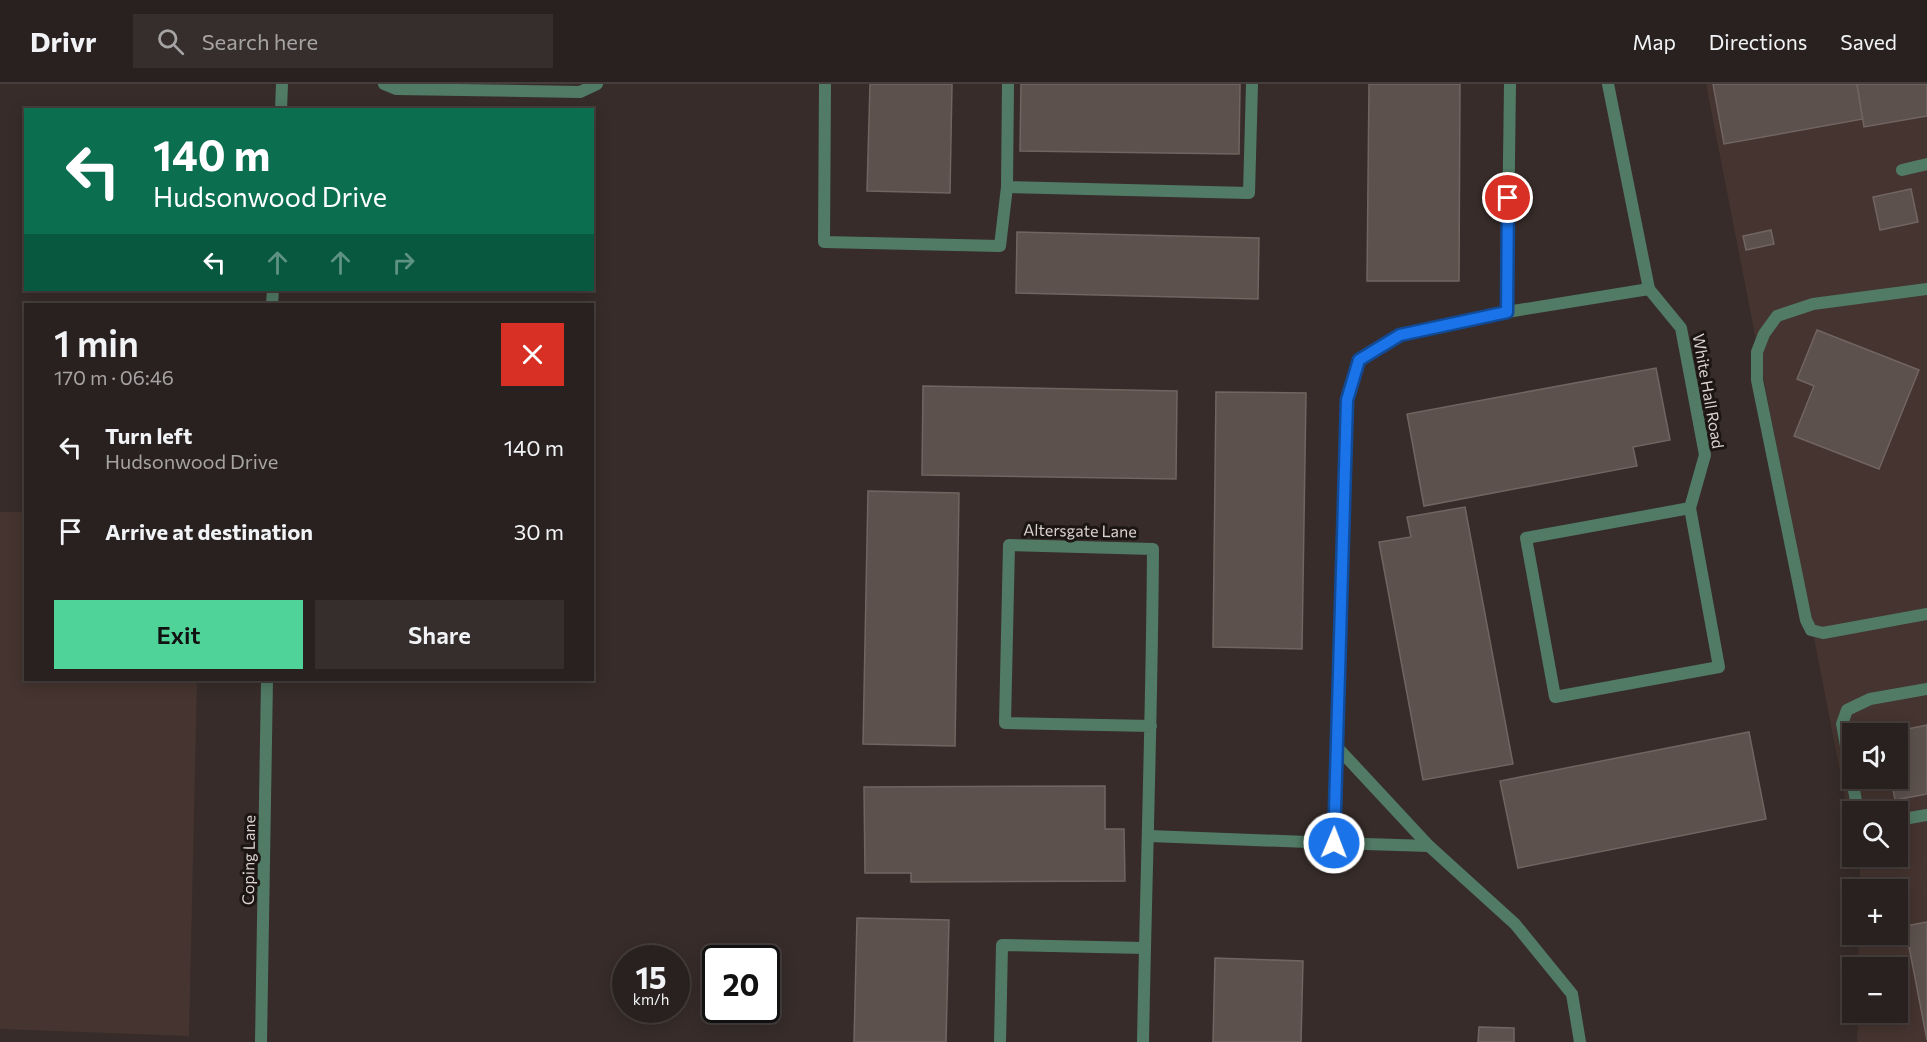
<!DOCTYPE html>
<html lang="en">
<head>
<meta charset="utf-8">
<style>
	:root { --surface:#29211f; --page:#352e2c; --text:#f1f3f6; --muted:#a5a3a4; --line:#453e3d; --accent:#4fd399 }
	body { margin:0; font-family:Commissioner,sans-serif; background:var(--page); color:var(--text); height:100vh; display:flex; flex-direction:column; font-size:22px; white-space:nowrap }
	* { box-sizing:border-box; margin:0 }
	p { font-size:20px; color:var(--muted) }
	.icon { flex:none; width:33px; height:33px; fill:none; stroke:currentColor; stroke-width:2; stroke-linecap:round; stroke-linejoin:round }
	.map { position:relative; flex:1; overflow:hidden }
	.drawer { position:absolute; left:24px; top:219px; width:570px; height:378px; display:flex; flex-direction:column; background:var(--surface); border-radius:0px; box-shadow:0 3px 15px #0003,0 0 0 2px var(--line) }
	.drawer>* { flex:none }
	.guide { position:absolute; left:24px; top:24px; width:570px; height:183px; border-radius:0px; box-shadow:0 3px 15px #0003,0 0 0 2px var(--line); background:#0b6e4f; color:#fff; overflow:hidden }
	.buttons { position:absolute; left:1842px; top:639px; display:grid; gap:12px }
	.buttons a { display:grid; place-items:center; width:66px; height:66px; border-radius:0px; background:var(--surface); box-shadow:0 3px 15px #0003,0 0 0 2px var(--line); font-size:30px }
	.speed { position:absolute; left:612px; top:861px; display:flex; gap:12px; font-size:30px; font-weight:700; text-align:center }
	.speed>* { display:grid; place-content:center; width:78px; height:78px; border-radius:50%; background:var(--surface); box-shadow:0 3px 15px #0003,0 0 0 2px var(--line); line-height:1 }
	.speed small { font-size:15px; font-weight:400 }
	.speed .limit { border:3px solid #111; border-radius:9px; background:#fff; color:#111 }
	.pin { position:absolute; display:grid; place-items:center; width:51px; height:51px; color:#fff; margin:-26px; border:3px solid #fff; border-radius:50%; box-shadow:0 2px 6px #0007 }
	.me { position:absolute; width:66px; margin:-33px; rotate:1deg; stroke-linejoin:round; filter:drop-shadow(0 0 4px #0008) }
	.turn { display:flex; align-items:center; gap:21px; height:126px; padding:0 30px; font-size:27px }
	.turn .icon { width:78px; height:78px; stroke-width:2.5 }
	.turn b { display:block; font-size:42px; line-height:51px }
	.lanes { display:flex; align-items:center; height:57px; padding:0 30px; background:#0003; justify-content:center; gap:30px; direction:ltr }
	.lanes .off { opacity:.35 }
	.round { display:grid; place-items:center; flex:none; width:63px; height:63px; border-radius:0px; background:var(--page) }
	.head { display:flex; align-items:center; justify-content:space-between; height:102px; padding:0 30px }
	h1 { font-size:36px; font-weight:600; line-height:45px }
	.cta { display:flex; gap:12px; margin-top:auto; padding:12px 30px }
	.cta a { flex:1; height:69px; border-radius:0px; background:var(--accent); color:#111; font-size:24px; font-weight:600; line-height:69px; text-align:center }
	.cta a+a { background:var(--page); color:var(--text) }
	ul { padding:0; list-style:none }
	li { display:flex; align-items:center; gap:18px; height:84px; padding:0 30px }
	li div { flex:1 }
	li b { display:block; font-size:22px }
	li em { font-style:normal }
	header { display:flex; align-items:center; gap:36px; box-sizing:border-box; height:84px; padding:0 30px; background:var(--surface); border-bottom:2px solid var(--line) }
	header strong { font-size:28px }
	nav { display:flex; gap:33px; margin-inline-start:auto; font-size:21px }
	.search { width:420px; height:54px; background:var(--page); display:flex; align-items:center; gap:15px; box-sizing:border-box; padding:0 21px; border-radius:0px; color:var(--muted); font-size:22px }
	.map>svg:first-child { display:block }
	.built { fill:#45342f; fill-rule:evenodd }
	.building { fill:#5c514d; stroke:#716561; stroke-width:1.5 }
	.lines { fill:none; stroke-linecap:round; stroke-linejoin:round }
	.lane { stroke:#517b65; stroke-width:12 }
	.street { stroke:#517b65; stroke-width:12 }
	.route-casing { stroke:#114b97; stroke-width:15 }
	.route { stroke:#1a73e8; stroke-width:10 }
	.labels { text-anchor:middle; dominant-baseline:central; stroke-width:6; stroke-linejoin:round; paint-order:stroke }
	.street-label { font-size:16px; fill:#d9d2d0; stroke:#1b1614 }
</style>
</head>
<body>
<header>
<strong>Drivr</strong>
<div class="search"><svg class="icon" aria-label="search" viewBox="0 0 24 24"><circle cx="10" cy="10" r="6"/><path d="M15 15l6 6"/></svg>Search here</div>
<nav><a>Map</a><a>Directions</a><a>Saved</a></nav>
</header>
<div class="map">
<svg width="1927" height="958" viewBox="0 0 1927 958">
	<rect width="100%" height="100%" fill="#372c29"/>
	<g class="built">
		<path d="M1706,0h221v958h-70l1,-29 40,-1v-44l-40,-1 1,-32 39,-1v-44l-38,-1v-17l-3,-15 41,-1v-44h-46v21zM1852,650h46v44h-46z"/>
		<path d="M0,428h25l1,168h171l-8,356 -189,-7z"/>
	</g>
	<g class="building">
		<path d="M870,0h82l-2,109 -83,-2z"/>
		<path d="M1021,0h219l-1,70 -219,-3z"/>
		<path d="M1369,0h91l-1,197h-92z"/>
		<path d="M1713,0h144l6,35 -139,25z"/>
		<path d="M1857,0h70v32l-63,11z"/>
		<path d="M1911,105l7,33 -38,8 -7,-33z"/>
		<path d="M1771,146l3,14 -28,6 -3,-14z"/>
		<path d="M1017,148l242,6 -1,61 -242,-6z"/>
		<path d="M1817,246l102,40 -40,99 -85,-33 20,-50 -17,-7z"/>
		<path d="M1656,284l14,72 -37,7 4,19 -213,40 -17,-92z"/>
		<path d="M923,302l254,5 -1,88 -254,-4z"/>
		<path d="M1216,308l90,1 -4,256 -89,-2z"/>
		<path d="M868,407l91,2 -4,253 -92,-2z"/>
		<path d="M1465,423l48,257 -90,16 -44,-238 32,-5 -4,-20z"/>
		<path d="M1927,641v69l-32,6 -4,-22h7v-44h-15z"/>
		<path d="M1749,648l17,87 -248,49 -18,-87z"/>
		<path d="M1105,702v43h19l1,52 -214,1v-9h-46l-1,-86z"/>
		<path d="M857,834l92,2 -3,122h-92z"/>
		<path d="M1927,838v118l-22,-114z"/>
		<path d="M1215,874l88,3 -2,81h-88z"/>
		<path d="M1479,943l35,1v14h-36z"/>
	</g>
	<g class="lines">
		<g class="lane">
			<path d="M384,0l12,5 184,3 17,-8"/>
			<path d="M825,0l-1,158 176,4 7,-59"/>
			<path d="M1008,0l-1,103 242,6 3,-109"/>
			<path d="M1608,0l41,205"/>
			<path d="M1902,86l25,-6"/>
			<path d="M1927,205l-114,15 -36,12 -13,18 -7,18v28l49,240 5,10 12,3 104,-19"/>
			<path d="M1507,228l3,-228"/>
			<path d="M1336,662l93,100"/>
			<path d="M1862,728l-6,-11 -14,-77 5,-14 23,-11 57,-10"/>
			<path d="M1898,736l29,-5"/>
			<path d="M1149,752l185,7"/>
			<path d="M1000,958l2,-97 143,3"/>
			<path d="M1143,958c3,-164 9,-329 10,-493l-144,-4 -4,178 146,3"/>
			<path d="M1580,958l-8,-48 -57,-70 -86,-78 -95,-3 13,-443 13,-40 40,-25 107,-23 142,-23 32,39 24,127 -15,53 29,159 -164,30 -29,-159 164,-30"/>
		</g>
		<g class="street">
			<path d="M281,26l1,-26"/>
			<path d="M272,220l1,-14"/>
			<path d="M261,958l6,-362"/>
		</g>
	</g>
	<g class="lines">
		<defs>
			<path id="route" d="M1334,759l13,-443 12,-40 41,-25 107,-23 1,-114"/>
		</defs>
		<use href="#route" class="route-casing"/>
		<use href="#route" class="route"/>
	</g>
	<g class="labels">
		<g class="street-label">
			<text transform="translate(1709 307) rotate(80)">White Hall Road</text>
			<text transform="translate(1080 446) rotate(1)">Altersgate Lane</text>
			<text transform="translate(248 776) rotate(-89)">Coping Lane</text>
		</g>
	</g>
</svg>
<div class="buttons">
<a><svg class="icon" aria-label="sound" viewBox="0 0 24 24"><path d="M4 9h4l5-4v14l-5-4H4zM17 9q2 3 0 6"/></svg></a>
<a><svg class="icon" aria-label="search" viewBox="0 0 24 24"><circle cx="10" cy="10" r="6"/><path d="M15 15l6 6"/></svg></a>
<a>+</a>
<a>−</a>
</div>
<div class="speed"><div>15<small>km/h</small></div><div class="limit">20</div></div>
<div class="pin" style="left:1508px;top:114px;background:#d93025"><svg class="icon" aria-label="arrive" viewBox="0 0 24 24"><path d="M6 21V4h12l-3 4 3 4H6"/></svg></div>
<svg class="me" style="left:1334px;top:759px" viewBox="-20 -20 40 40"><circle r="17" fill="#1a73e8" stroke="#fff" stroke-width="3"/><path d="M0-11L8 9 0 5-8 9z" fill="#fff"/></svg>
<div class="guide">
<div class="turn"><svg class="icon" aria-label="left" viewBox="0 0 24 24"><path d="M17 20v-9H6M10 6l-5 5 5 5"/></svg><div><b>140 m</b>Hudsonwood Drive</div></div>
<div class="lanes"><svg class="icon" aria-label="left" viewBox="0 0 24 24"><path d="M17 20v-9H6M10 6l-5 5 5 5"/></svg><svg class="icon off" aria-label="ahead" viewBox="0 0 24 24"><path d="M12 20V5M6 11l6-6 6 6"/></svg><svg class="icon off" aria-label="ahead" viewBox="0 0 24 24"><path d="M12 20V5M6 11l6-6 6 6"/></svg><svg class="icon off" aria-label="right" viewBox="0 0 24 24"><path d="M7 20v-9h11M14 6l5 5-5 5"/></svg></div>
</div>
<section class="drawer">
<div class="head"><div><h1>1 min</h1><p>170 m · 06:46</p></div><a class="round" style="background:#d93025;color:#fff"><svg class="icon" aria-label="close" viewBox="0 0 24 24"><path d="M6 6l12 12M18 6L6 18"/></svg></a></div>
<ul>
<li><svg class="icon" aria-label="left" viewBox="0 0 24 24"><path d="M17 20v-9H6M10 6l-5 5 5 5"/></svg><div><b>Turn left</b><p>Hudsonwood Drive</p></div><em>140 m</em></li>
<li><svg class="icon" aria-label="arrive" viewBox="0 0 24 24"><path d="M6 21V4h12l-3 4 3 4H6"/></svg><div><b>Arrive at destination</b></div><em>30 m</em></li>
</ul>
<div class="cta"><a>Exit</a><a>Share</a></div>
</section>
</div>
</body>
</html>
